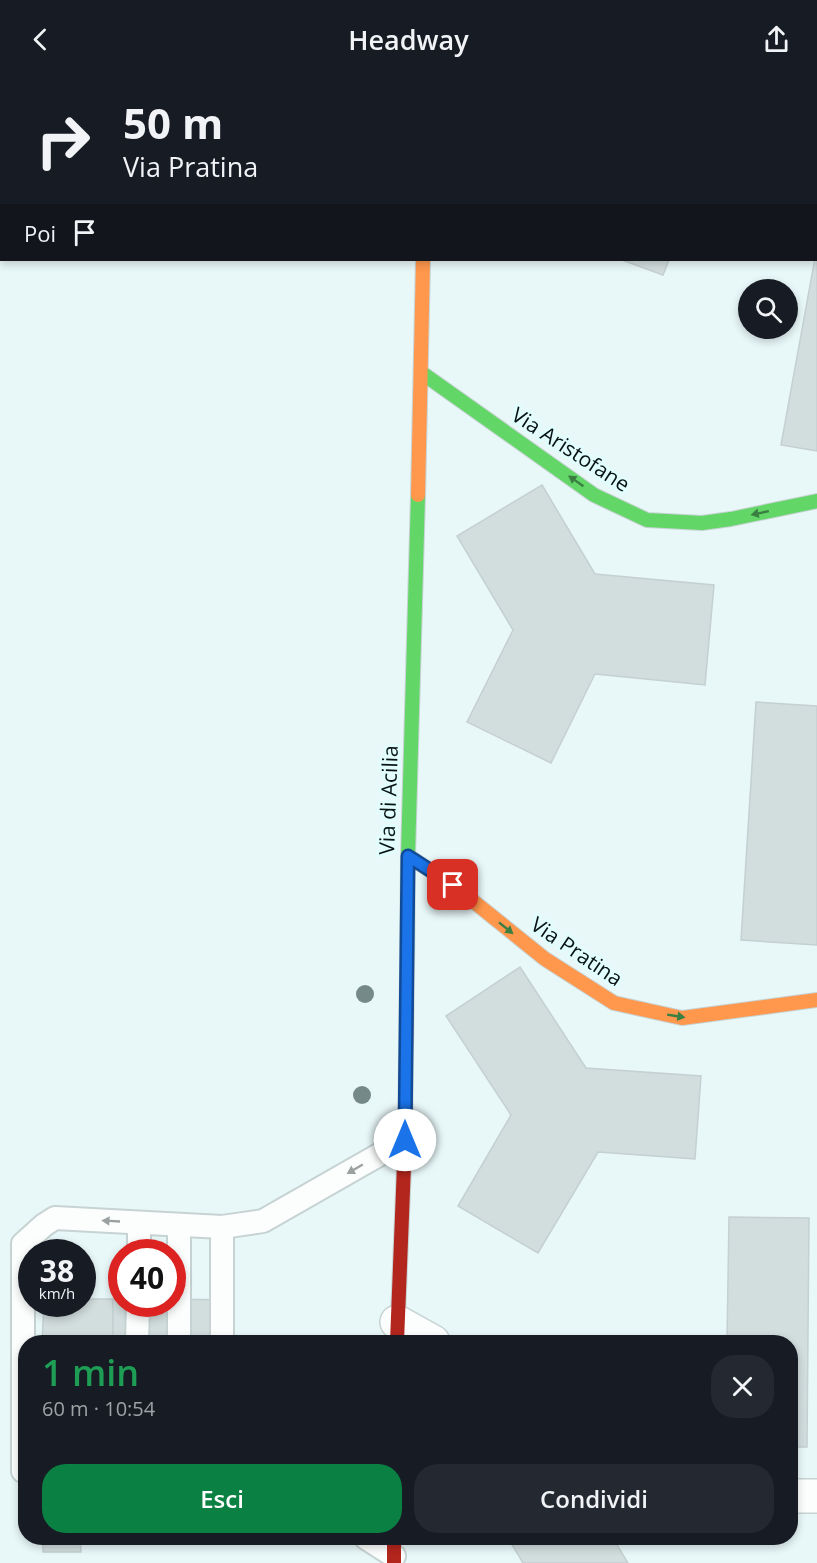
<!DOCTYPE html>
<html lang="it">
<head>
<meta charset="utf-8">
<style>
	:root { --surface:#171b24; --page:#242831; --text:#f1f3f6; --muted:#9ea1a6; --accent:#0b8043 }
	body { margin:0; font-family:"Open Sans",sans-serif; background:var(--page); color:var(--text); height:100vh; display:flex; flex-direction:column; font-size:22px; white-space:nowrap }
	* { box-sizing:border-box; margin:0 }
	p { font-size:20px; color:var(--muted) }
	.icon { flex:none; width:33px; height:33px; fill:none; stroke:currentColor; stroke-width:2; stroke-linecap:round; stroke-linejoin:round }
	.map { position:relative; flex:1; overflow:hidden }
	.sheet { position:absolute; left:18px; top:1257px; width:780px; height:210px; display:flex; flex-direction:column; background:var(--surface); border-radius:24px; box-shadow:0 3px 9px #0003 }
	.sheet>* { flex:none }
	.hud { position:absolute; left:0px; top:0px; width:818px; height:183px; box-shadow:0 3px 9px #0003; background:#171b24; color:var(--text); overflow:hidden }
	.buttons { position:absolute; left:738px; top:201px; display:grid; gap:12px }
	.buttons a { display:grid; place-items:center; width:60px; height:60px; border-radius:50%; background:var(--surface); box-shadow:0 3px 9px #0003; font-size:30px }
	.speed { position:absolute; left:18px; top:1161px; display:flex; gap:12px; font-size:30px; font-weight:700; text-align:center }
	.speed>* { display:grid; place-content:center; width:78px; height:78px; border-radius:50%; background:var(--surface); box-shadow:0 3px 9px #0003; line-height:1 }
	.speed small { font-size:15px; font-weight:400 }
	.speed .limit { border:9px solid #d22; background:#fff; color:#111 }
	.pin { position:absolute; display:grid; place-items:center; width:51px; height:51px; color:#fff; margin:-26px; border-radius:12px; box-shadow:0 3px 9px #0006 }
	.me { position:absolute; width:66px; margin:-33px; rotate:0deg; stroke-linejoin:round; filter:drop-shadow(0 0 4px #0008) }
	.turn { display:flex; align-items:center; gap:21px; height:126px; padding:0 24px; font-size:27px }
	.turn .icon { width:78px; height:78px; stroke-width:2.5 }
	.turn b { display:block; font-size:42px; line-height:51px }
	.then { display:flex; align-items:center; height:57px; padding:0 24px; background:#0003; gap:12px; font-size:22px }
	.round { display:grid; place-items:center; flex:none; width:63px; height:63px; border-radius:24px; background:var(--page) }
	.headline { display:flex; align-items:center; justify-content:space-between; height:102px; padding:0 24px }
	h1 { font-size:36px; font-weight:600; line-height:45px; color:#1e9e55 }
	.button { display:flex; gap:12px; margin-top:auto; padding:12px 24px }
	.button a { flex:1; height:69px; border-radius:24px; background:var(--accent); color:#fff; font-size:24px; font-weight:600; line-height:69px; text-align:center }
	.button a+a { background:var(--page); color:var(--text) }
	header { display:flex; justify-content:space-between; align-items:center; height:78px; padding:0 24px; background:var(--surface); font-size:27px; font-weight:600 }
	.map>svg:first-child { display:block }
	.building { fill:#d2ddde; stroke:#c4d0d1; stroke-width:1.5 }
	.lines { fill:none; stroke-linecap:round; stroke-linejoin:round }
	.lane-casing { stroke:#c7d3d3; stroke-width:26 }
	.street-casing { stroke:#c7d3d3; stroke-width:36 }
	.fast-casing { stroke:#c7d3d3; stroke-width:16 }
	.slow-casing { stroke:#c7d3d3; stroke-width:16 }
	.jam-casing { stroke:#c7d3d3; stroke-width:16 }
	.lane { stroke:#fcfefe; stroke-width:22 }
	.street { stroke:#fcfefe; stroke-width:33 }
	.fast { stroke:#63d668; stroke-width:14 }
	.slow { stroke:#ff974d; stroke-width:14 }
	.jam { stroke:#b3261e; stroke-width:14 }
	.tree { fill:#758989 }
	.oneway { fill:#3a7e42 }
	.oneway2 { fill:#9ba0a0 }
	.route-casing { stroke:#114b97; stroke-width:15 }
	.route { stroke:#1a73e8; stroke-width:10 }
	.labels { text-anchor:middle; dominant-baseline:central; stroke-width:6; stroke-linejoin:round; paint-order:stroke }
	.street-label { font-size:21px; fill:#091313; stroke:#e2fdfe }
</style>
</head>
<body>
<header><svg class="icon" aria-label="back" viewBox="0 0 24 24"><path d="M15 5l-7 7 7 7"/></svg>Headway<svg class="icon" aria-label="share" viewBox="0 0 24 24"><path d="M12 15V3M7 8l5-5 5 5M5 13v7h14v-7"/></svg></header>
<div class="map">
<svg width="817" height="1485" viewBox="0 0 817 1485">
	<rect width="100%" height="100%" fill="#e8f7f8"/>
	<g class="building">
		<path d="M539,0h96l2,2h-99z"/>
		<path d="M817,169v204l-36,-6z"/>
		<path d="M622,182h47l-6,15z"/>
		<path d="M542,407l53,89 119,11 -9,100 -110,-11 -44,89 -84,-41 46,-92 -56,-94z"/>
		<path d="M756,624l61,4v239l-76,-5z"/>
		<path d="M520,889l66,101 115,8 -6,83 -97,-7 -60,101 -80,-47 53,-91 -65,-99z"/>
		<path d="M729,1139l80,1 -2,229h-17v-105h-63z"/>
		<path d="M82,1221h31v43h-71l2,-38h38z"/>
		<path d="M113,1221h9v5h50v-5l56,1v42h-115z"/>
		<path d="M43,1460h37l1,14h-38z"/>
		<path d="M508,1460h105l15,25h-105z"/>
	</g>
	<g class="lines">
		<defs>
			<g id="lane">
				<path d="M222,1149v115"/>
				<path d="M139,1174v-29"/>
				<path d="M137,1264l1,-38"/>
				<path d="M179,1264v-116"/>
				<path d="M26,1393h-3v-227l21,-19 11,-7 167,9 41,-6 142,-81"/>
				<path d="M366,1460l28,18"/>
			</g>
			<g id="street">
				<path d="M397,1244l36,20"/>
				<path d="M790,1418h27"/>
			</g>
			<g id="fast">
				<path d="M422,295l172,122 53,25 55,3 29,-4 86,-18"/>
				<path d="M407,890l1,-112 10,-361"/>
			</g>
			<g id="slow">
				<path d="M418,417l5,-235"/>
				<path d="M408,778l45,29 92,74 69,44 68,15 135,-18"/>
			</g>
			<g id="jam">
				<path d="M423,0v2"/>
				<path d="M397,1264l8,-202 2,-172"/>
				<path d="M394,1460v25"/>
			</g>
		</defs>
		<use href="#lane" class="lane-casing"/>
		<use href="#street" class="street-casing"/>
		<use href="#fast" class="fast-casing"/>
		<use href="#slow" class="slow-casing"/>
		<use href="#jam" class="jam-casing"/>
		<use href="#lane" class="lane"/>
		<use href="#street" class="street"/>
		<use href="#fast" class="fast"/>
		<use href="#slow" class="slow"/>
		<use href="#jam" class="jam"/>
	</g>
	<g class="tree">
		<circle cx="365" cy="916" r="9"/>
		<circle cx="362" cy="1017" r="9"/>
	</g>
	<defs><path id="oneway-solid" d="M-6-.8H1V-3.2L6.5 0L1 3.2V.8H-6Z" transform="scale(1.5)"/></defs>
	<g class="oneway">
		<use href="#oneway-solid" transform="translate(576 403) rotate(-145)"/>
		<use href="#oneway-solid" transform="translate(760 435) rotate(168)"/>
		<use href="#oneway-solid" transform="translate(506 850) rotate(39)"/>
		<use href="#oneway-solid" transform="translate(676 938) rotate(9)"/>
	</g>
	<g class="oneway2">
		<use href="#oneway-solid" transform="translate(355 1091) rotate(150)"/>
		<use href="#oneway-solid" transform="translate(111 1143) rotate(-177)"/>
	</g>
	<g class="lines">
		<defs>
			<path id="route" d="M405,1062l3,-284 45,29"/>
		</defs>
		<use href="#route" class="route-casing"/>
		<use href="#route" class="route"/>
	</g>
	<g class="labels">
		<g class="street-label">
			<text transform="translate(571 371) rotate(33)">Via Aristofane</text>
			<text transform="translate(388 722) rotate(-88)">Via di Acilia</text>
			<text transform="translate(577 873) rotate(34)">Via Pratina</text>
		</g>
	</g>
</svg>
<div class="buttons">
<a><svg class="icon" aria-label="search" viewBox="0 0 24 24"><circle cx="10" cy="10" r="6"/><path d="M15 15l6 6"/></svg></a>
</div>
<div class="speed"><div>38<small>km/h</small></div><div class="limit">40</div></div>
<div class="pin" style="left:453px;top:807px;background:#d93025"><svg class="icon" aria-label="arrive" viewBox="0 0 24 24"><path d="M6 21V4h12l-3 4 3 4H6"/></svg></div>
<svg class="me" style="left:405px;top:1062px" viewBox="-20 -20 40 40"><circle r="19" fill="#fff"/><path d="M0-13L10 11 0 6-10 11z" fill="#1a73e8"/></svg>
<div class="hud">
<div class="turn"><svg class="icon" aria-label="right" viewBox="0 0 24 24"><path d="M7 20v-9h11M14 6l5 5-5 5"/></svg><div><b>50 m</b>Via Pratina</div></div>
<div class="then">Poi<svg class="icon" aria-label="arrive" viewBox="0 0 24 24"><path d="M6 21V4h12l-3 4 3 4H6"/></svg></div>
</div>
<section class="sheet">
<div class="headline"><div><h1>1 min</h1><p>60 m · 10:54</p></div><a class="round"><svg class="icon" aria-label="close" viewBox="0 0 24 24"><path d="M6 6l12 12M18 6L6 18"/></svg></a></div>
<div class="button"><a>Esci</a><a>Condividi</a></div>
</section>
</div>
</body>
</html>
